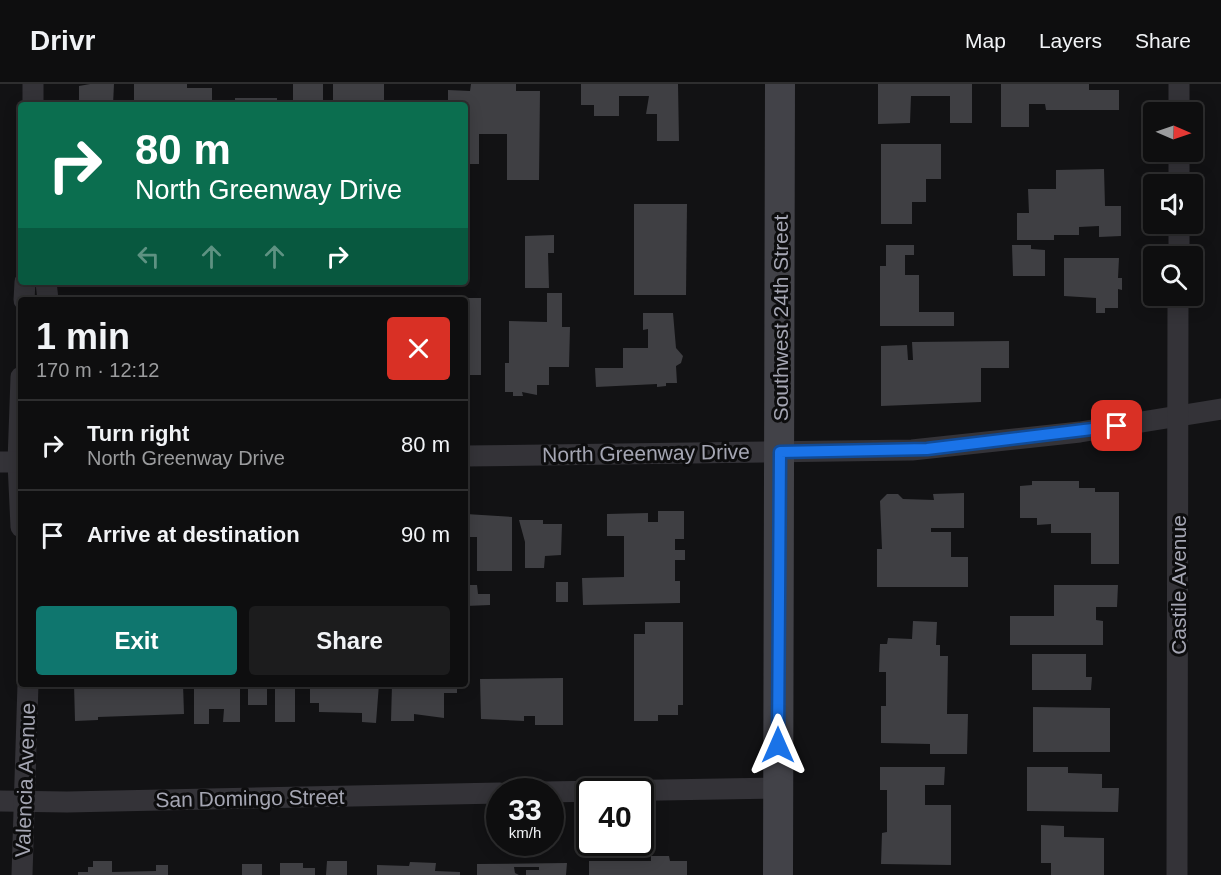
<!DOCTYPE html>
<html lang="en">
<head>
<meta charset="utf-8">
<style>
	:root { --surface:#0e0e0f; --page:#1c1c1d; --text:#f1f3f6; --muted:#9b9c9e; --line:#2e2e2f; --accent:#0f766e }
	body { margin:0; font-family:Helvetica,sans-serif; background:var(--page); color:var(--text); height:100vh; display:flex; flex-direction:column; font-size:22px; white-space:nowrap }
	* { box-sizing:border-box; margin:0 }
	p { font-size:20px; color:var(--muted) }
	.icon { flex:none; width:33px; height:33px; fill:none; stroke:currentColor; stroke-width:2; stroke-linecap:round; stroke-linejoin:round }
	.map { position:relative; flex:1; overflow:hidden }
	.side { position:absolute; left:18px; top:213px; width:450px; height:390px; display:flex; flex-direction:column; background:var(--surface); border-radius:6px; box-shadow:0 3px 15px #0003,0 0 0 2px var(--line) }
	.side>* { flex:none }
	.top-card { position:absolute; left:18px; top:18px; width:450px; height:183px; border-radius:6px; box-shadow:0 3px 15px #0003,0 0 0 2px var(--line); background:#0b6e4f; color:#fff; overflow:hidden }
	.needle { width:39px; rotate:92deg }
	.tools { position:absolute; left:1143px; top:18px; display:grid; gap:12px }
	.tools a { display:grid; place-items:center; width:60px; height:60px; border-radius:6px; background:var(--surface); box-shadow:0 3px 15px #0003,0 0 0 2px var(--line); font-size:30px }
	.speed { position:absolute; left:486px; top:694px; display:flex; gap:12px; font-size:30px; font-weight:700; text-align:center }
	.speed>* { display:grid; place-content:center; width:78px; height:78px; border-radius:50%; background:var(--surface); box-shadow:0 3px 15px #0003,0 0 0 2px var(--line); line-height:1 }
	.speed small { font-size:15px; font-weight:400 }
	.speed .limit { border:3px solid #111; border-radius:9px; background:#fff; color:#111 }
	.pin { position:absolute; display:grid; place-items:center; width:51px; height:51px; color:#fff; margin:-26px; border-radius:12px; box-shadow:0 3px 9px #0006 }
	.me { position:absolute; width:66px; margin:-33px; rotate:0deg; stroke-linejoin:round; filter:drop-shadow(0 0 4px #0008) }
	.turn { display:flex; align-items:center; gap:21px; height:126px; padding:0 18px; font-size:27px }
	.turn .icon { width:78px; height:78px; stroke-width:2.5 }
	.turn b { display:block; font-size:42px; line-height:51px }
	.lanes { display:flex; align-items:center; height:57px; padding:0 18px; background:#0003; justify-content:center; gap:30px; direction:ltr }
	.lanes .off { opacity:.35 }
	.round { display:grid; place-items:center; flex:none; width:63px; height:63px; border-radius:6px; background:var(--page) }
	.summary { display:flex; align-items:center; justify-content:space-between; height:102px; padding:0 18px }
	h1 { font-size:36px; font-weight:600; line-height:45px }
	.button { display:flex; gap:12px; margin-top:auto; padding:12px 18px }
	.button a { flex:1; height:69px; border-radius:6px; background:var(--accent); color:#fff; font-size:24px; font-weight:600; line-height:69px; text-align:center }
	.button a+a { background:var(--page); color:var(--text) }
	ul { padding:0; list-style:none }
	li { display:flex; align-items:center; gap:18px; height:90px; padding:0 18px; border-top:2px solid var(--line) }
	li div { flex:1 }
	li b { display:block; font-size:22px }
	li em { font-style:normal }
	header { display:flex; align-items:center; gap:36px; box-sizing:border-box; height:84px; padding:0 30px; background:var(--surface); border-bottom:2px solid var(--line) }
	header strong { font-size:28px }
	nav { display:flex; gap:33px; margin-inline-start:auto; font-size:21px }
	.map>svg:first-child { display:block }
	.building { fill:#3f3f43 }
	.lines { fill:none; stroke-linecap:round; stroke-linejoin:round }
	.street { stroke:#343338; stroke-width:21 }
	.secondary { stroke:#424248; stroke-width:30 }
	.route-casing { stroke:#114b97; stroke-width:15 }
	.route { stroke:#1a73e8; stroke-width:10 }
	.labels { text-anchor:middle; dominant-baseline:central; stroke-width:6; stroke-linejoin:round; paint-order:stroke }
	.street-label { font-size:21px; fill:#a5a6b3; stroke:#0d0d0e }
</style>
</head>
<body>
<header>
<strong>Drivr</strong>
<nav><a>Map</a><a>Layers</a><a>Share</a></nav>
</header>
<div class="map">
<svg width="1221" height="791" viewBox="0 0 1221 791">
	<rect width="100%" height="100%" fill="#121214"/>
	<g class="building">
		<path d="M90,0h24l-1,21h-34v-19z"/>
		<path d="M134,0h53v4h25v17h-58v-3h-20z"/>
		<rect x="293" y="0" width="30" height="21"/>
		<path d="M333,0h51v21l-51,-3z"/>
		<path d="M471,0h45v7h24l-1,89h-32v-46h-28v30h-9v12h-5v-71h-17v-15l22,1z"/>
		<path d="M581,0h97l1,57h-22v-27h-11l3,-18h-30v20h-25v-11h-13z"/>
		<path d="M878,0h94v39h-22v-27h-39l-1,27 -32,1z"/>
		<path d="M1001,0h88v6h30v20h-73l-1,-6h-16v23h-28z"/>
		<rect x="235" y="14" width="42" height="7"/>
		<path d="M881,60h60v35h-15v23h-14v22h-31z"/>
		<path d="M1104,85l1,37h16v30l-22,1v-11l-20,1v8h-25v5h-37v-27h12l-1,-24h28v-19z"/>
		<path d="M634,120h53l-1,91h-52z"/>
		<path d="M554,151v18h-6l1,35h-24v-52z"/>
		<path d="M886,161h28v10h-9v20h14v37h35v14h-74v-60h6z"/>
		<path d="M1012,161h19v4l14,1v26h-32z"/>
		<path d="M1064,174h55l-1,20h4v12l-4,-1v19h-13v5h-9v-15l-32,-2z"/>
		<path d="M547,209h15v34h8l-1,40h-20v18h-12v10l-15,-3 1,4h-10v-4h-8v-29h4v-42l38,1z"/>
		<rect x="465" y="214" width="16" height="77"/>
		<path d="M643,229h30l3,35 7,8 -2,7 -5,3 1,17h-11v3l-9,1v-3l-61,3 -1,-19h28v-20h25v-19l-5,1z"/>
		<path d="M1009,257v27h-28v34l-100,4v-60l26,-1 1,15h5l-1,-18z"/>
		<path d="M1032,397h47v7h16v4h24v72h-28v-31h-40v-9l-14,1v-7h-17v-32l12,-1z"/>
		<path d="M964,409v35h-33v4h20v25h17v30h-91v-38h5l-2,-48 7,-7h11l5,5 31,1 -1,-6z"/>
		<path d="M658,427h26v28h-9v11h10v10h-10v21h5v22l-97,2 -1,-27 42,-1v-41h-17v-22l41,-1v9h10z"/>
		<path d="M466,430l46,3v54h-35v-34h-11z"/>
		<path d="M519,436h24v4h19l-1,31 -16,1 -1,12h-19v-26z"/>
		<rect x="556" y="498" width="12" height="20"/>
		<path d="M465,501h12l1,9h12v11l-24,1z"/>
		<path d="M1054,501h64l-1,22h-21v13l7,1v24h-93v-29h44z"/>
		<path d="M913,537l24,1 -1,23h4v11h8l-1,58h21l-1,40h-37v-10l-49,-1v-37h5v-34h-7l1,-28h7l1,-6 24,1z"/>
		<path d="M645,538h38v83h-5v10h-20v6h-24v-87h11z"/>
		<path d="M1032,570h54v23h6l-1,13h-59z"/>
		<path d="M563,594v47h-28v-9h-11v5l-43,-2 -1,-40z"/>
		<path d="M74,600h23v4h11v-4h75l1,30 -86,3v3l-23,1z"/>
		<path d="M194,600h46v38h-17l1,-13h-15v15h-15z"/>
		<rect x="248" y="600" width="19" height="21"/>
		<rect x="275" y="600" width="20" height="38"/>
		<path d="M310,600h69l-3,39 -14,-1v-9l-43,-1v-9h-9z"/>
		<path d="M392,600h65v9h-13v25l-30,-4v7h-23z"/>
		<path d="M1033,623l77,1v44h-77z"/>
		<path d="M880,683h65l-1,18h-19v20h26v60l-70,-1 1,-31 5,-1v-42h-7z"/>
		<path d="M1027,683h41v6l34,1v14h17l-1,24 -91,-1z"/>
		<path d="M1041,741l23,1v11l40,1v37h-53v-12h-10z"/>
		<path d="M651,772h18l1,5h17v14h-98v-14h62z"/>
		<path d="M93,777h19v11l44,-1v-6h12v10h-90v-3h10v-5h5z"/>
		<path d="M327,777h20v14h-21z"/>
		<path d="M410,778l26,1 -1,8 25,1v3h-83v-10l32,1z"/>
		<path d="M280,779h23v5h12v7h-35z"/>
		<path d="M567,779l-1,12h-40v-5h13v-3h-25l1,6 4,2h-42v-11z"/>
		<rect x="242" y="780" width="20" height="11"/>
	</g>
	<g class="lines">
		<g class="street">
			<path d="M33,0v21"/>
			<path d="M1179,28v-28"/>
			<path d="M1179,100v-32"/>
			<path d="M1179,172v-32"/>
			<path d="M46,198l2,18"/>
			<path d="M24,216l1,-18"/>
			<path d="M21,293l-3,85 3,65"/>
			<path d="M465,372l447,-6 168,-18 141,-23"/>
			<path d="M0,378h21"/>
			<path d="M544,708l234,-4"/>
			<path d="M0,717l67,1 433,-9"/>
			<path d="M22,791l6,-191"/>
			<path d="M1177,791l1,-579"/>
		</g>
		<path class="secondary" d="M778,791l2,-791"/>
	</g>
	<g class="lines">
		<defs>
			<path id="route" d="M778,661l2,-293 147,-3 190,-23"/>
		</defs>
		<use href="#route" class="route-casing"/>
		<use href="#route" class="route"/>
	</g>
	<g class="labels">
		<g class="street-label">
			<text transform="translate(780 234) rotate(-90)">Southwest 24th Street</text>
			<text transform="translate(646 369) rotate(-1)">North Greenway Drive</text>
			<text transform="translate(1178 501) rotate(-90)">Castile Avenue</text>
			<text transform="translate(25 696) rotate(-88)">Valencia Avenue</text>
			<text transform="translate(250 714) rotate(-1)">San Domingo Street</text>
		</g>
	</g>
</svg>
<div class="tools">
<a><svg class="needle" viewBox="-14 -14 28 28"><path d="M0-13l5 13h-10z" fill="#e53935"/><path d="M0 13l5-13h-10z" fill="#9b9c9e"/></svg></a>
<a><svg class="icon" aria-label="sound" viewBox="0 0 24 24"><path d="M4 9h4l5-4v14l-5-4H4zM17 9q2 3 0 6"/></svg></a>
<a><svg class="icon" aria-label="search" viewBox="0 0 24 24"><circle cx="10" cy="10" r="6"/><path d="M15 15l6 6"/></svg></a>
</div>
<div class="speed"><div>33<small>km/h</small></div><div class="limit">40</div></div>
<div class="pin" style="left:1117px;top:342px;background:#d93025"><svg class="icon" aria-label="arrive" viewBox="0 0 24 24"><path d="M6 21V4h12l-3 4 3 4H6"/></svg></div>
<svg class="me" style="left:778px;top:661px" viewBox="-20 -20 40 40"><path d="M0-17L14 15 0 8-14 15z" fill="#1a73e8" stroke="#fff" stroke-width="4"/></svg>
<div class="top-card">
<div class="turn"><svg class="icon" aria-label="right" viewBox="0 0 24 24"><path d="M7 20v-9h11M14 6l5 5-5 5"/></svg><div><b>80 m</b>North Greenway Drive</div></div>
<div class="lanes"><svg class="icon off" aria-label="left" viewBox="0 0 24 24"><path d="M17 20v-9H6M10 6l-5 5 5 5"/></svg><svg class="icon off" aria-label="ahead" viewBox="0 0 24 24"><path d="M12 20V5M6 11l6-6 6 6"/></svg><svg class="icon off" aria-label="ahead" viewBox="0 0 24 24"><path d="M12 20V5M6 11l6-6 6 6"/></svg><svg class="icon" aria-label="right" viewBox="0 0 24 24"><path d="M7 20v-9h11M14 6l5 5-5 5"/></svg></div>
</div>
<section class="side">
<div class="summary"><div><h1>1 min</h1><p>170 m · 12:12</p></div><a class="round" style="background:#d93025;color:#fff"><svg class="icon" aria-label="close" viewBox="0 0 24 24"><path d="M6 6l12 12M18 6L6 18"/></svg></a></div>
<ul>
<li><svg class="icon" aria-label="right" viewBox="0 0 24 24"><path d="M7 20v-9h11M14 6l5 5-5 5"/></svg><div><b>Turn right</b><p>North Greenway Drive</p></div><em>80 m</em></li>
<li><svg class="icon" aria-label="arrive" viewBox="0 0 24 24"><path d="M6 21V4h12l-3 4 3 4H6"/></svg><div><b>Arrive at destination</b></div><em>90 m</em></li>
</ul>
<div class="button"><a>Exit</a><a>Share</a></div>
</section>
</div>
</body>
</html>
